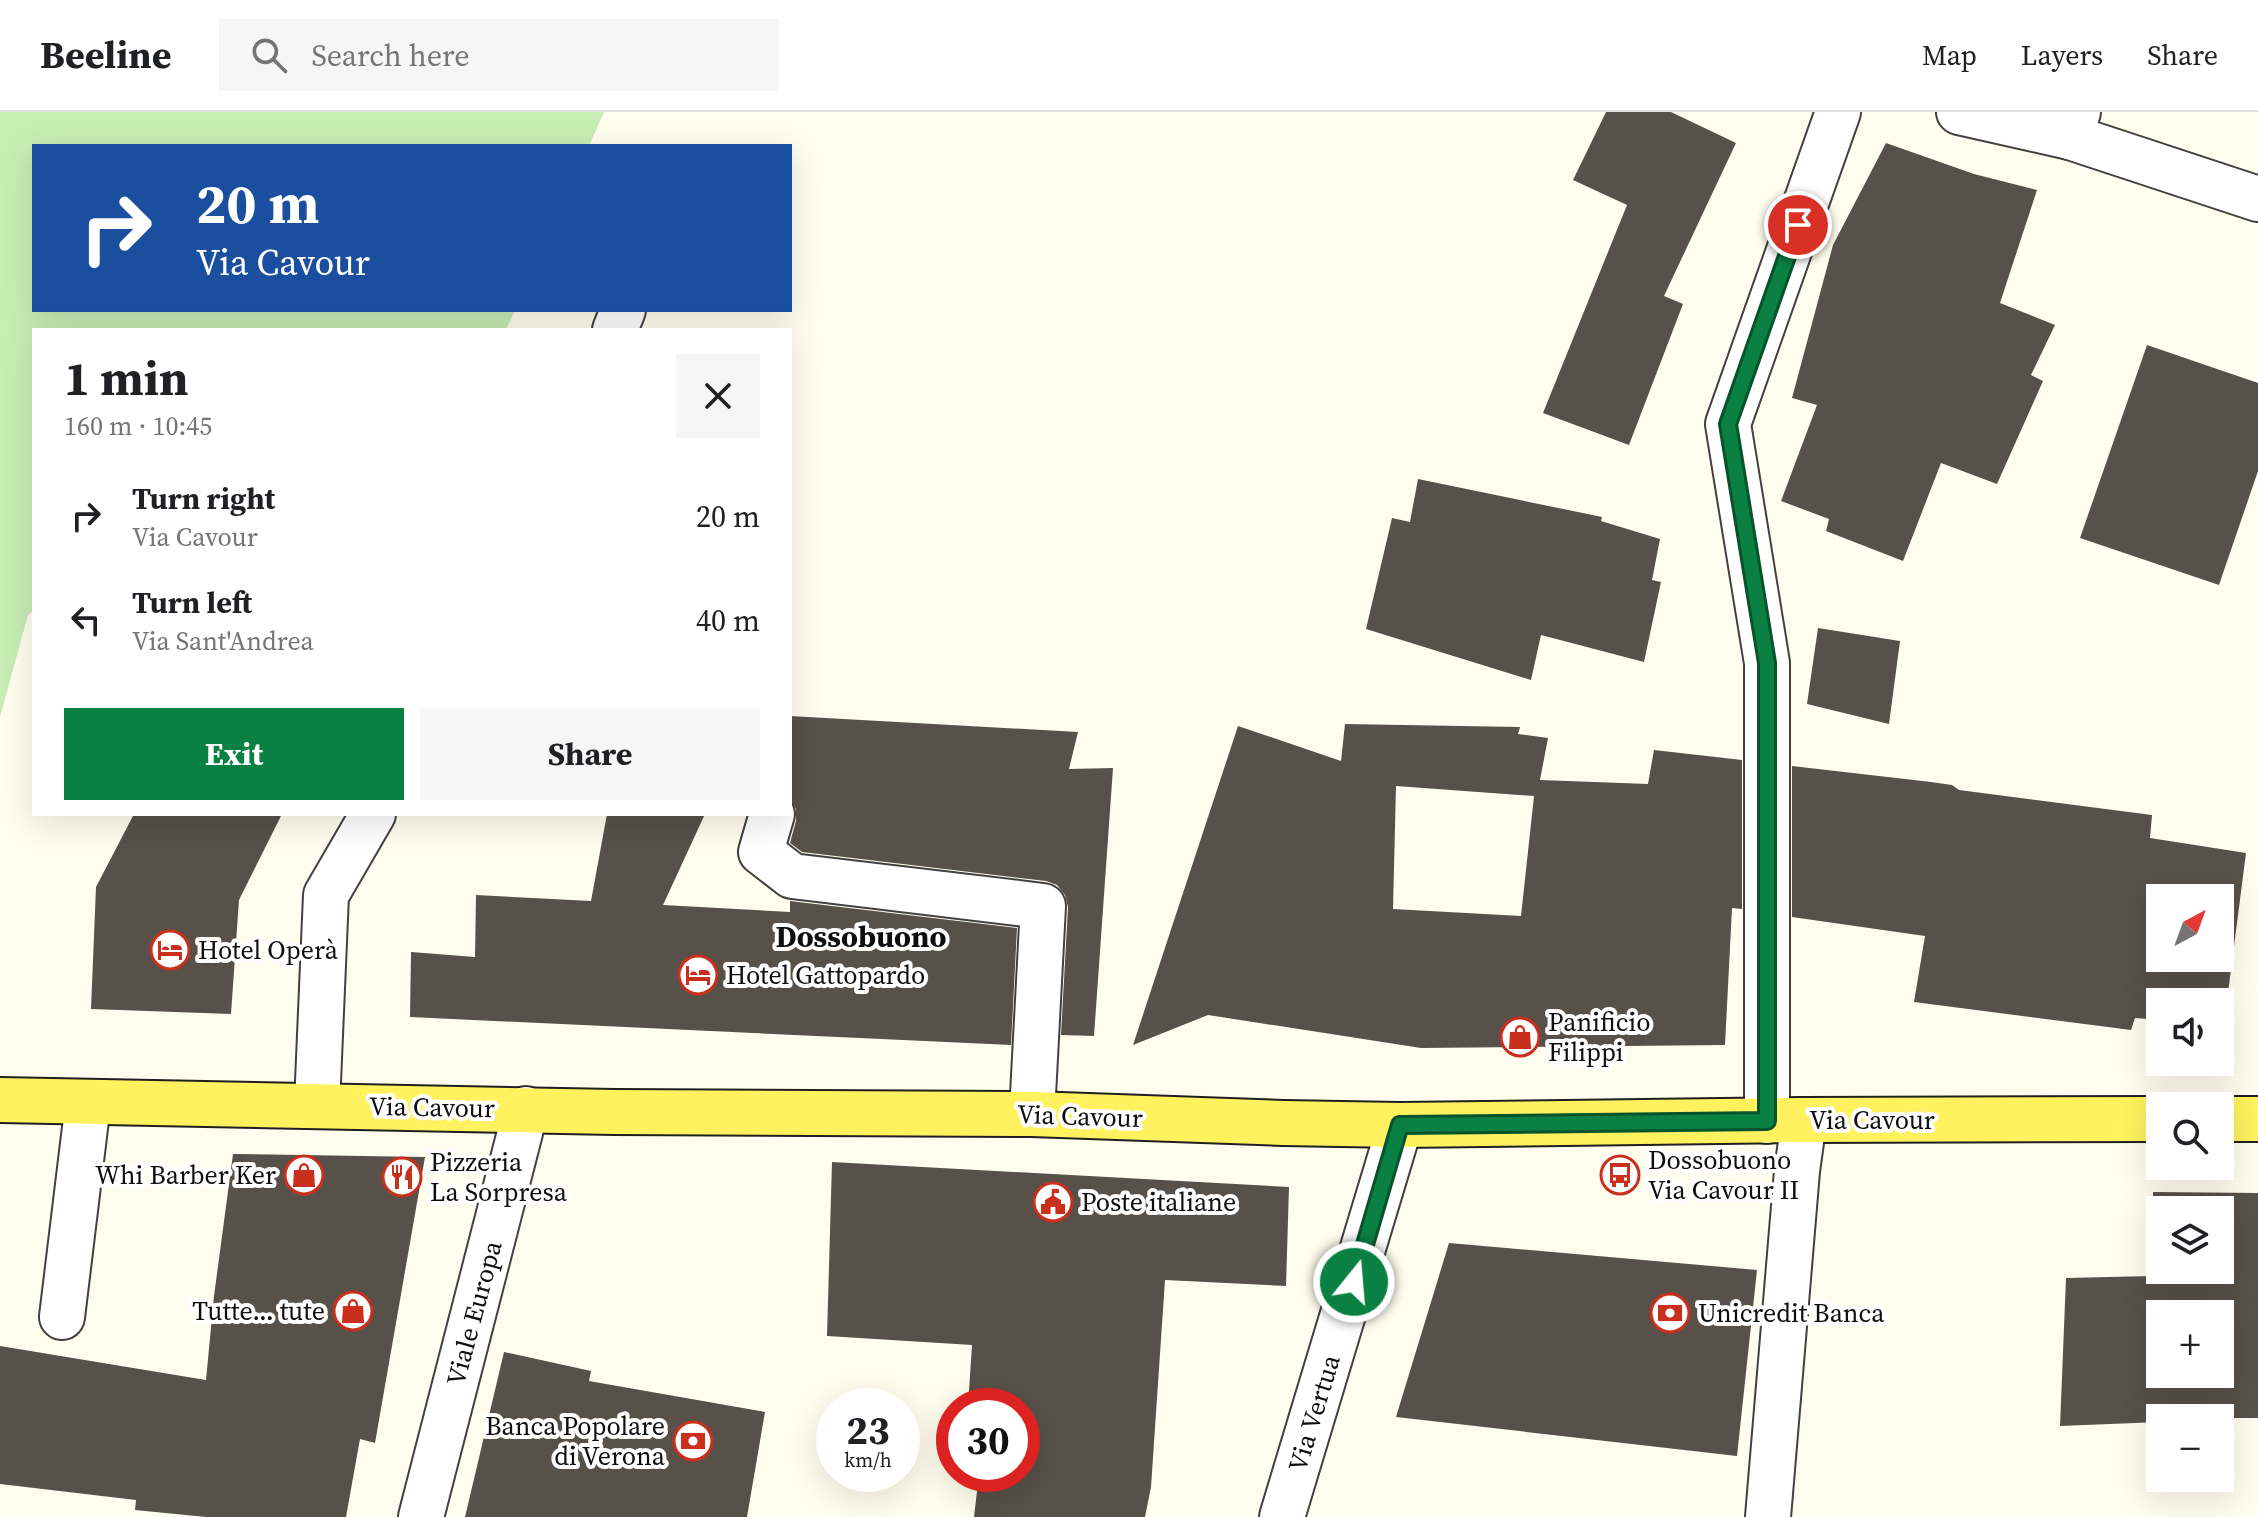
<!DOCTYPE html>
<html lang="en">
<head>
<meta charset="utf-8">
<style>
	:root { --surface:#fff; --page:#f6f6f6; --text:#202124; --muted:#757577; --line:#e0e0e0; --accent:#0b8043 }
	body { margin:0; font-family:"Source Serif 4",serif; background:var(--page); color:var(--text); height:100vh; display:flex; flex-direction:column; font-size:30px; white-space:nowrap }
	* { box-sizing:border-box; margin:0 }
	p { font-size:26px; color:var(--muted) }
	.icon { flex:none; width:44px; height:44px; fill:none; stroke:currentColor; stroke-width:2; stroke-linecap:round; stroke-linejoin:round }
	.map { position:relative; flex:1; overflow:hidden }
	.details { position:absolute; left:32px; top:216px; width:760px; height:488px; display:flex; flex-direction:column; background:var(--surface); border-radius:0px; box-shadow:0 8px 32px #0002 }
	.details>* { flex:none }
	.top-card { position:absolute; left:32px; top:32px; width:760px; height:168px; border-radius:0px; box-shadow:0 8px 32px #0002; background:#1a4fa0; color:#fff; overflow:hidden }
	.needle { width:52px; rotate:41deg }
	.buttons { position:absolute; left:2146px; top:772px; display:grid; gap:16px }
	.buttons a { display:grid; place-items:center; width:88px; height:88px; border-radius:0px; background:var(--surface); box-shadow:0 8px 32px #0002; font-size:40px }
	.speed { position:absolute; left:816px; top:1276px; display:flex; gap:16px; font-size:40px; font-weight:700; text-align:center }
	.speed>* { display:grid; place-content:center; width:104px; height:104px; border-radius:50%; background:var(--surface); box-shadow:0 8px 32px #0002; line-height:1 }
	.speed small { font-size:20px; font-weight:400 }
	.speed .limit { border:12px solid #d22; background:#fff; color:#111 }
	.pin { position:absolute; display:grid; place-items:center; width:68px; height:68px; color:#fff; margin:-34px; border:4px solid #fff; border-radius:50%; box-shadow:0 2px 8px #0007 }
	.me { position:absolute; width:88px; margin:-44px; rotate:17deg; stroke-linejoin:round; filter:drop-shadow(0 0 6px #0008) }
	.turn { display:flex; align-items:center; gap:28px; height:168px; padding:0 32px; font-size:36px }
	.turn .icon { width:104px; height:104px; stroke-width:2.5 }
	.turn b { display:block; font-size:56px; line-height:68px }
	.round { display:grid; place-items:center; flex:none; width:84px; height:84px; border-radius:0px; background:var(--page) }
	.overview { display:flex; align-items:center; justify-content:space-between; height:136px; padding:0 32px }
	h1 { font-size:48px; font-weight:700; line-height:60px }
	.cta { display:flex; gap:16px; margin-top:auto; padding:16px 32px }
	.cta a { flex:1; height:92px; border-radius:0px; background:var(--accent); color:#fff; font-size:32px; font-weight:700; line-height:92px; text-align:center }
	.cta a+a { background:var(--page); color:var(--text) }
	ul { padding:0; list-style:none }
	li { display:flex; align-items:center; gap:24px; height:104px; padding:0 32px }
	li div { flex:1 }
	li b { display:block; font-size:30px }
	li em { font-style:normal }
	header { display:flex; align-items:center; gap:48px; box-sizing:border-box; height:112px; padding:0 40px; background:var(--surface); border-bottom:2px solid var(--line) }
	header strong { font-size:38px }
	nav { display:flex; gap:44px; margin-inline-start:auto; font-size:28px }
	.search { width:560px; height:72px; background:var(--page); display:flex; align-items:center; gap:20px; box-sizing:border-box; padding:0 28px; border-radius:0px; color:var(--muted); font-size:30px }
	.map>svg:first-child { display:block }
	.green { fill:#c8edb4 }
	.building { fill:#575149; fill-rule:evenodd }
	.lines { fill:none; stroke-linecap:round; stroke-linejoin:round }
	.minor-casing { stroke:#414141; stroke-width:48 }
	.major-casing { stroke:#1f1f1f; stroke-width:48 }
	.minor { stroke:#fff; stroke-width:44 }
	.major { stroke:#fff25e; stroke-width:44 }
	.route-casing { stroke:#07532c; stroke-width:20 }
	.route { stroke:#0b8043; stroke-width:14 }
	.labels { text-anchor:middle; dominant-baseline:central; stroke-width:8; stroke-linejoin:round; paint-order:stroke }
	.poi-label { font-size:26px; fill:#0e0e0e; stroke:#fff; text-anchor:start }
	.street-label { font-size:26px; fill:#0e0e0e; stroke:#fff }
	.quarter-label { font-size:30px; font-weight:bold; fill:#0e0e0e; stroke:#fff }
</style>
</head>
<body>
<header>
<strong>Beeline</strong>
<div class="search"><svg class="icon" aria-label="search" viewBox="0 0 24 24"><circle cx="10" cy="10" r="6"/><path d="M15 15l6 6"/></svg>Search here</div>
<nav><a>Map</a><a>Layers</a><a>Share</a></nav>
</header>
<div class="map">
<svg width="2258" height="1405" viewBox="0 0 2258 1405">
	<rect width="100%" height="100%" fill="#fffeee"/>
	<path class="green" d="M0,0h604l-15,34h-555v164h481l-9,20h-472v281l-6,4 -28,102z"/>
	<g class="building">
		<path d="M1606,0h65l65,31 -72,153 19,8 -54,141 -86,-32 84,-208 -54,-25z"/>
		<path d="M1886,31l88,31 63,16 -37,113 55,22 -24,50 12,6 -46,103 -56,-21 -38,98 -77,-30 3,-12 -48,-18 36,-96 -25,-7 41,-153z"/>
		<path d="M2147,233l111,38v88l-39,114 -139,-47z"/>
		<path d="M1418,367l184,38 -1,4 59,18 -8,41 9,2 -17,80 -103,-27 -10,45 -165,-51 26,-111 18,4z"/>
		<path d="M1818,516l82,13 -11,83 -82,-20z"/>
		<path d="M790,604l288,16 -9,37 44,-1 -19,268 -33,-1 7,-128 -3,-12 -8,-10 -11,-4 -244,-29 -12,-9 6,-22v-12l-6,-12z"/>
		<path d="M1345,612l175,3 -2,7 30,4 -8,42 108,4 6,-34 88,10v149l-10,-1 -7,137 -304,3 -213,-33 -75,30 105,-319 103,35zM1396,674l138,10 -13,120 -128,-7z"/>
		<path d="M1792,654l139,16 21,3 7,5 193,25 -2,23 96,15 -22,171h-4v-22h-60v18l-25,-2 -4,12 -217,-28 11,-66 -133,-19zM2160,786h60v60h-60z"/>
		<path d="M134,702h148l-43,86 -8,114 -140,-5 5,-122z"/>
		<path d="M607,702h98l-42,91 127,7v-11l227,27 -6,117 -601,-28 1,-65 64,5 1,-62 115,6z"/>
		<path d="M233,1042l192,3 -50,286 -15,-4 -14,78h-140l-71,-7 1,-10 -136,-16v-138l206,34 8,-84z"/>
		<path d="M832,1050l457,25 -3,99 -121,-6 -14,207 -6,30h-171l5,-43h43v-68h-54l4,-61 -145,-9z"/>
		<path d="M2153,1080l105,1v225h-98v4l-100,4 6,-148 87,-2zM2160,1098h60v60h-60zM2160,1202h60v60h-60z"/>
		<path d="M1449,1131l308,27 -20,186 -341,-39z"/>
		<path d="M504,1240l87,19 -2,10 176,31 -18,105h-282z"/>
	</g>
	<g class="lines">
		<defs>
			<g id="minor">
				<path d="M1959,0l111,25 8,-25"/>
				<path d="M2070,25l188,62"/>
				<path d="M615,218l8,-20"/>
				<path d="M772,702l-11,38 31,24 251,30 -11,208"/>
				<path d="M317,993l9,-210 47,-81"/>
				<path d="M1767,1009v-458l-39,-239 110,-312"/>
				<path d="M62,1205l26,-214"/>
				<path d="M421,1405l105,-408"/>
				<path d="M1282,1405l118,-392"/>
				<path d="M1768,1405l29,-346 7,-51"/>
			</g>
			<g id="major">
				<path d="M0,988l615,12 417,2 251,9 117,2 404,-5 356,-1"/>
				<path d="M2220,1007h38"/>
			</g>
		</defs>
		<use href="#minor" class="minor-casing"/>
		<use href="#major" class="major-casing"/>
		<use href="#minor" class="minor"/>
		<use href="#major" class="major"/>
	</g>
	<g class="lines">
		<defs>
			<path id="route" d="M1354,1170l46,-157 367,-4v-458l-39,-239 70,-199"/>
		</defs>
		<use href="#route" class="route-casing"/>
		<use href="#route" class="route"/>
	</g>
	<defs>
		<symbol id="hotel-ring" viewBox="-11 -11 22 22"><circle r="9.5" fill="#fff" stroke="#c92f1b" stroke-width="1.5"/><path d="M-6-4.5h1.5V1H6V5H4.5V3h-9V5H-6ZM-4 0a1.8 1.8 0 1 1 3.6 0ZM.5 0V-2.5h3Q6-2.5 6 0Z" fill="#c92f1b"/></symbol>
		<symbol id="shop-ring" viewBox="-11 -11 22 22"><circle r="9.5" fill="#fff" stroke="#c92f1b" stroke-width="1.5"/><path d="M-5-2.5h2.3a2.7 3.5 0 0 1 5.4 0H5L5.5 6h-11ZM-1.5-2.5h3a1.5 2.3 0 0 0-3 0Z" fill="#c92f1b"/></symbol>
		<symbol id="bus-ring" viewBox="-11 -11 22 22"><circle r="9.5" fill="#fff" stroke="#c92f1b" stroke-width="1.5"/><path d="M-5-6H5V4H4V6H2V4H-2V6H-4V4H-5ZM-3.5-4V0h7V-4ZM-3.5 1.2v1.5H-2V1.2ZM2 1.2v1.5H3.5V1.2Z" fill="#c92f1b"/></symbol>
		<symbol id="restaurant-ring" viewBox="-11 -11 22 22"><circle r="9.5" fill="#fff" stroke="#c92f1b" stroke-width="1.5"/><path d="M-5-6h1v4h1v-4h1v4h1v-4h1v5L-1.5 .5V6h-2V.5L-5-1ZM5-6V6H3V1.5H1.5Q1.5-4 5-6Z" fill="#c92f1b"/></symbol>
		<symbol id="civic-ring" viewBox="-11 -11 22 22"><circle r="9.5" fill="#fff" stroke="#c92f1b" stroke-width="1.5"/><path d="M-.6-6.5H3V-4.5H.6V-3L4-1V1h2V6H-6V1h2V-1L-.6-3ZM-1.2 2.5V6h2.4V2.5Z" fill="#c92f1b"/></symbol>
		<symbol id="bank-ring" viewBox="-11 -11 22 22"><circle r="9.5" fill="#fff" stroke="#c92f1b" stroke-width="1.5"/><path d="M-6-4H6V4H-6ZM0-2.3a2.3 2.3 0 1 0 0 4.6a2.3 2.3 0 1 0 0-4.6Z" fill="#c92f1b"/></symbol>
	</defs>
	<g fill-rule="evenodd">
		<use href="#hotel-ring" x="148" y="816" width="44" height="44"/>
		<use href="#hotel-ring" x="676" y="841" width="44" height="44"/>
		<use href="#shop-ring" x="1498" y="903" width="44" height="44"/>
		<use href="#shop-ring" x="282" y="1041" width="44" height="44"/>
		<use href="#bus-ring" x="1598" y="1041" width="44" height="44"/>
		<use href="#restaurant-ring" x="380" y="1043" width="44" height="44"/>
		<use href="#civic-ring" x="1031" y="1068" width="44" height="44"/>
		<use href="#shop-ring" x="331" y="1177" width="44" height="44"/>
		<use href="#bank-ring" x="1648" y="1179" width="44" height="44"/>
		<use href="#bank-ring" x="671" y="1307" width="44" height="44"/>
	</g>
	<g class="labels">
		<g class="poi-label">
			<text x="198" y="838">Hotel Operà</text>
			<text x="726" y="863">Hotel Gattopardo</text>
			<text x="1548" y="910">Panificio<tspan x="1548" dy="30">Filippi</tspan></text>
			<text x="1648" y="1048">Dossobuono<tspan x="1648" dy="30">Via Cavour II</tspan></text>
			<text x="430" y="1050">Pizzeria<tspan x="430" dy="30">La Sorpresa</tspan></text>
			<text x="276" y="1063" text-anchor="end">Whi Barber Ker</text>
			<text x="1081" y="1090">Poste italiane</text>
			<text x="325" y="1199" text-anchor="end">Tutte... tute</text>
			<text x="1698" y="1201">Unicredit Banca</text>
			<text x="665" y="1314" text-anchor="end">Banca Popolare<tspan x="665" dy="30">di Verona</tspan></text>
		</g>
		<g class="street-label">
			<text transform="translate(432 995) rotate(1)">Via Cavour</text>
			<text transform="translate(1080 1004) rotate(2)">Via Cavour</text>
			<text x="1872" y="1008">Via Cavour</text>
			<text transform="translate(474 1201) rotate(-75)">Viale Europa</text>
			<text transform="translate(1314 1301) rotate(-73)">Via Vertua</text>
		</g>
		<g class="quarter-label">
			<text x="861" y="824">Dossobuono</text>
		</g>
	</g>
</svg>
<div class="buttons">
<a><svg class="needle" viewBox="-14 -14 28 28"><path d="M0-13l5 13h-10z" fill="#e53935"/><path d="M0 13l5-13h-10z" fill="#757577"/></svg></a>
<a><svg class="icon" aria-label="sound" viewBox="0 0 24 24"><path d="M4 9h4l5-4v14l-5-4H4zM17 9q2 3 0 6"/></svg></a>
<a><svg class="icon" aria-label="search" viewBox="0 0 24 24"><circle cx="10" cy="10" r="6"/><path d="M15 15l6 6"/></svg></a>
<a><svg class="icon" aria-label="layers" viewBox="0 0 24 24"><path d="M12 4l9 5-9 5-9-5zM3 14l9 5 9-5"/></svg></a>
<a>+</a>
<a>−</a>
</div>
<div class="speed"><div>23<small>km/h</small></div><div class="limit">30</div></div>
<div class="pin" style="left:1798px;top:113px;background:#d93025"><svg class="icon" aria-label="arrive" viewBox="0 0 24 24"><path d="M6 21V4h12l-3 4 3 4H6"/></svg></div>
<svg class="me" style="left:1354px;top:1170px" viewBox="-20 -20 40 40"><circle r="17" fill="#0b8043" stroke="#fff" stroke-width="3"/><path d="M0-11L8 9 0 5-8 9z" fill="#fff"/></svg>
<div class="top-card">
<div class="turn"><svg class="icon" aria-label="right" viewBox="0 0 24 24"><path d="M7 20v-9h11M14 6l5 5-5 5"/></svg><div><b>20 m</b>Via Cavour</div></div>
</div>
<section class="details">
<div class="overview"><div><h1>1 min</h1><p>160 m · 10:45</p></div><a class="round"><svg class="icon" aria-label="close" viewBox="0 0 24 24"><path d="M6 6l12 12M18 6L6 18"/></svg></a></div>
<ul>
<li><svg class="icon" aria-label="right" viewBox="0 0 24 24"><path d="M7 20v-9h11M14 6l5 5-5 5"/></svg><div><b>Turn right</b><p>Via Cavour</p></div><em>20 m</em></li>
<li><svg class="icon" aria-label="left" viewBox="0 0 24 24"><path d="M17 20v-9H6M10 6l-5 5 5 5"/></svg><div><b>Turn left</b><p>Via Sant'Andrea</p></div><em>40 m</em></li>
</ul>
<div class="cta"><a>Exit</a><a>Share</a></div>
</section>
</div>
</body>
</html>
